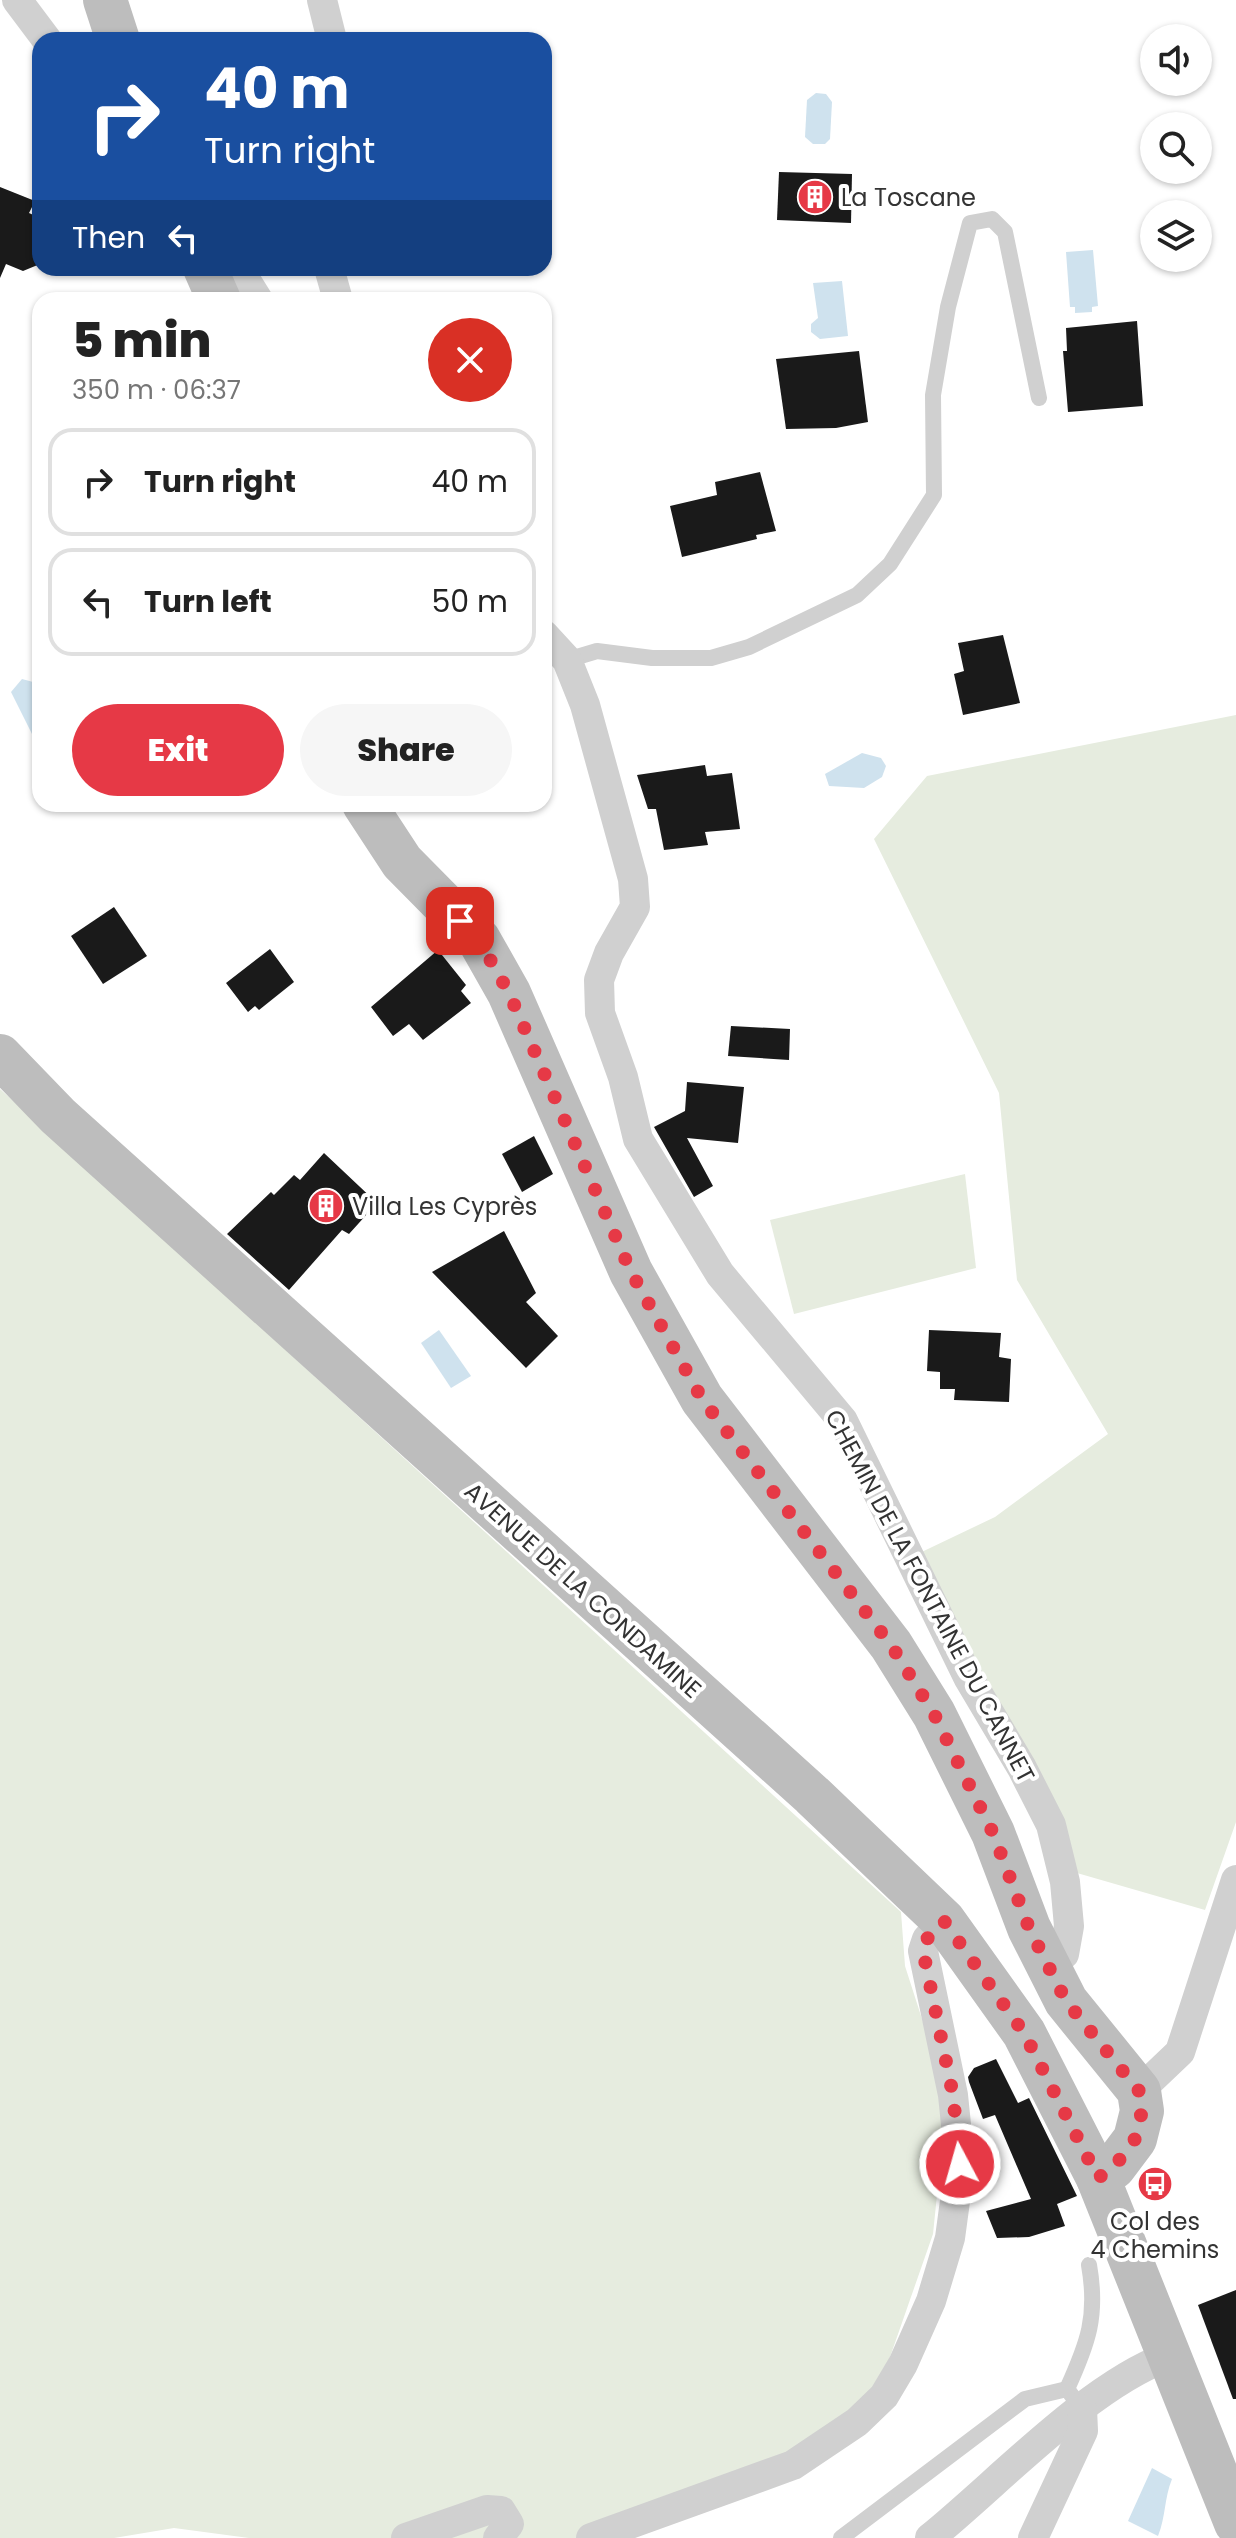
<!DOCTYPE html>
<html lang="en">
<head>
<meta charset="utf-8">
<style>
	:root { --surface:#fff; --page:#f6f6f6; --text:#222; --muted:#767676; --line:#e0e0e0; --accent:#e63946 }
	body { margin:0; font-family:Poppins,sans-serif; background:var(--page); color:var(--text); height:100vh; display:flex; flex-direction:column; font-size:30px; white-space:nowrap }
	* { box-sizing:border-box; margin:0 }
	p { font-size:26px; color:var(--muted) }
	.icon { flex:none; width:44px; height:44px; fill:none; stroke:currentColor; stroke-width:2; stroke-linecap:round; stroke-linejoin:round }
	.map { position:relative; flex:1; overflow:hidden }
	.sheet { position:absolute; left:32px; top:292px; width:520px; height:520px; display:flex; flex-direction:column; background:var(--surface); border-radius:24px; box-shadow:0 2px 6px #0004 }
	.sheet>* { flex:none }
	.hud { position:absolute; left:32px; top:32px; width:520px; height:244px; border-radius:24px; box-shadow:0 2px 6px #0004; background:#1a4fa0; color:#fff; overflow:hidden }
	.fabs { position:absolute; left:1140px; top:24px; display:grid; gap:16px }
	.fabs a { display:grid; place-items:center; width:72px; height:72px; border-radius:50%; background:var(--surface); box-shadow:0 2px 6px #0004; font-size:40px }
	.pin { position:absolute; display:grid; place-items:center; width:68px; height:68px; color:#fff; margin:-34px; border-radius:16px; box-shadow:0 4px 12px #0006 }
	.me { position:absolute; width:88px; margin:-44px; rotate:354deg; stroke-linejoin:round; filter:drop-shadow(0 0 6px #0008) }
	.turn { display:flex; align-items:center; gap:28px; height:168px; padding:0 40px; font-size:36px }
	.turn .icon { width:104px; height:104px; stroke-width:2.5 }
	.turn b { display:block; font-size:56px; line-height:68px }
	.then { display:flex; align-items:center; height:76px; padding:0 40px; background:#0003; gap:16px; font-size:30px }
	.round { display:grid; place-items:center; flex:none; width:84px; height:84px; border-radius:42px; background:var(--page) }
	.overview { display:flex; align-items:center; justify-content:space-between; height:136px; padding:0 40px }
	h1 { font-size:48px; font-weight:800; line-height:60px }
	.primary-button { display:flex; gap:16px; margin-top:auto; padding:16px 40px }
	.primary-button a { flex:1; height:92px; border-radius:48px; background:var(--accent); color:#fff; font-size:32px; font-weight:800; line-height:92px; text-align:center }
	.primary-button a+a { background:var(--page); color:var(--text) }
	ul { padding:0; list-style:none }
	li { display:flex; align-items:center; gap:24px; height:108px; margin:0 16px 12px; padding:0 24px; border:4px solid var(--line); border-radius:24px }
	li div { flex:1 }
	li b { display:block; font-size:30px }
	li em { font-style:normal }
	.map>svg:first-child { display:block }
	.green { fill:#e6ecdf }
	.water { fill:#cfe2ee }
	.building { fill:#1a1a1a }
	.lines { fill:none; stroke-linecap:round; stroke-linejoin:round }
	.lane { stroke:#d0d0d0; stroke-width:16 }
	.street { stroke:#d0d0d0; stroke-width:30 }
	.secondary { stroke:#bdbdbd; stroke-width:44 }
	.route { stroke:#e63946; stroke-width:14; stroke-dasharray:0 25.2 }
	.labels { text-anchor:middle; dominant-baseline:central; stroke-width:8; stroke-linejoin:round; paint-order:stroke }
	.poi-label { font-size:24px; fill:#333; stroke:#fff; text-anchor:start }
	.street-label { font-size:24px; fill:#333; stroke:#fff }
</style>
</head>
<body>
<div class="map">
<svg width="1236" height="2538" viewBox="0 0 1236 2538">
	<rect width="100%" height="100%" fill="#fff"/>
	<g class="green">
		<path d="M1236,715v1107l-31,88 -128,-37 -170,-314 88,-42 113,-83 -91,-154 -18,-187 -125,-254 53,-63z"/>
		<path d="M0,1089l901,823 4,54 42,131 -14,137 -50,143 -31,39 -53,32 -210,90h-340l-75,-10 -60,10h-114z"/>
		<path d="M965,1174l11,94 -182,46 -24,-94z"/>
	</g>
	<g class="water">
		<path d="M816,93l10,1 6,8 -2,37 -5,5h-12l-8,-7 2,-37z"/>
		<path d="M1093,250l5,56 -6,1v5l-17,1v-6h-5l-4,-55z"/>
		<path d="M842,281l6,55 -28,3 -9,-7v-8l7,-6 -5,-35z"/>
		<path d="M22,679l11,3 7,14v41l-5,3 -24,-48z"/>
		<path d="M862,753l19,5 5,8 -4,11 -18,11 -35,-2 -4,-12z"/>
		<path d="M439,1330l32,46 -20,12 -30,-45z"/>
		<path d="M1152,2468l20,11c-8,20 -6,37 -14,57l-30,-15z"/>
	</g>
	<g class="building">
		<path d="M779,172l73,2 -1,49 -74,-3z"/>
		<path d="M0,187l35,14 -6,12 11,5v46l-17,7 -17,-7 -6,14z"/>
		<path d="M1137,321l6,85 -75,6 -5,-61h4l-1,-23z"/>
		<path d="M859,351l9,71 -32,6 -50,1 -10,-70z"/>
		<path d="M760,472l16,59 -20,4 1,4 -75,18 -12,-51 47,-11 -2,-13z"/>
		<path d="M1003,635l17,68 -57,12 -9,-41 10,-3 -6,-28z"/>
		<path d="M705,765l2,11 25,-3 8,56 -35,3 3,13 -44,5 -8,-41h-8l-11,-34z"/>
		<path d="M114,907l33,49 -44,28 -32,-48z"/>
		<path d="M270,949l24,33 -35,28 -4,-4 -7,6 -22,-29z"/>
		<path d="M438,950l28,35 -5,6 10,12 -48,37 -14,-16 -16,12 -22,-29z"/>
		<path d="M731,1026l59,3 -1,31 -61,-4z"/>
		<path d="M687,1082l57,5 -6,56 -51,-5 26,48 -19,11 -40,-70 31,-16z"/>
		<path d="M534,1136l19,38 -31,18 -20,-38z"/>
		<path d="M324,1153l53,50 -28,31 -7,-4 -53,60 -62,-56 44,-42 3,3 20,-20 6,5z"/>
		<path d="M504,1231l32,62 -10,9 32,34 -32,32 -94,-96z"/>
		<path d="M929,1330l72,3 -2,24 12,2 -2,43 -55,-2 1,-11h-15v-17l-13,-1z"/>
		<path d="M996,2059l22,44 11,-5 48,98 -20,8 8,22 -36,11 -32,1 -11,-27 45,-12 -36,-84 -12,4 -14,-37 -1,-5 6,-9z"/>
		<path d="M1236,2290v109h-3l-35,-94z"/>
	</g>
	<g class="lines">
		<g class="lane">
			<path d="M567,660l30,-9 55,7h59l38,-11 108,-52 33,-31 44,-69 -1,-100 15,-88 22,-84 22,-4 13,13 34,166"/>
			<path d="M1067,2389c21,-46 31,-73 22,-124"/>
			<path d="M841,2538l184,-139 42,-10 15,20"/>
		</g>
		<g class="street">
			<path d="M17,0l30,40"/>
			<path d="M322,0l10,40"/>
			<path d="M238,268l20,32"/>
			<path d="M329,268l9,32"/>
			<path d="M544,635l23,25 18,45 48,174 2,28 -26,46 -10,27 1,33 23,64 15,62 82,135 123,147 125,256 54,91 29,57 14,57 4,44 -5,28 -17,13"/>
			<path d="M1139,2091l41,-39 56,-172"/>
			<path d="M406,2538l81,-28 14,1 8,13 -11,14"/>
			<path d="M591,2538l202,-73 64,-43 27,-26 19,-32 28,-63 19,-63 10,-74 -7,-69 -30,-144 4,-12 17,-18"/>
			<path d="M930,2538c68,-55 158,-152 237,-181"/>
			<path d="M1033,2538l50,-107 -1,-22"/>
		</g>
		<g class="secondary">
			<path d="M105,0l13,40"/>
			<path d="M205,268l14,32"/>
			<path d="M364,804l38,58 77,78 30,53 122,279 71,127 189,246 43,69 59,119 36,95 37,73 73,90 3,20 -7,28 -21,28 -16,11"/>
			<path d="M0,1056l58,60 754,679 132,126 80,112 74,145 138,345"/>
		</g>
	</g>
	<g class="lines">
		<path class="route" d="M460,921l19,19 30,53 122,279 71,127 189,246 43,69 59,119 36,95 37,73 73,90 3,20 -7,28 -21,28 -16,11 -74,-145 -80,-112 -17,18 -4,12 30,144 7,69"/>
	</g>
	<defs>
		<symbol id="building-disc" viewBox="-11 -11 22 22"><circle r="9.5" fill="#e63946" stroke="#fff"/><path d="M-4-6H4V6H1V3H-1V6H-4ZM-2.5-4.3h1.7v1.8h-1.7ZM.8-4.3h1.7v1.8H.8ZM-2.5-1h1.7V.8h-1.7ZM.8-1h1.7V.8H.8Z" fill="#fff"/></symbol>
		<symbol id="bus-disc" viewBox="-11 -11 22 22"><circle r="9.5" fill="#e63946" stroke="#fff"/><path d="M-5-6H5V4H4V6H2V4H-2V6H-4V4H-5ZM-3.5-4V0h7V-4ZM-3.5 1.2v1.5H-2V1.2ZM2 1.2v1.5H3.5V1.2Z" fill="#fff"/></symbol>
	</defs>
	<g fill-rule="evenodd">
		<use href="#building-disc" x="795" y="177" width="40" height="40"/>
		<use href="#building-disc" x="306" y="1186" width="40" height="40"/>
		<use href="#bus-disc" x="1135" y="2164" width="40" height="40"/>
	</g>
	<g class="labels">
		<g class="poi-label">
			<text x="841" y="197">La Toscane</text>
			<text x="352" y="1206">Villa Les Cyprès</text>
			<text x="1155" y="2221" text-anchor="middle">Col des<tspan x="1155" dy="28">4 Chemins</tspan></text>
		</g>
		<g class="street-label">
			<text transform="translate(583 1590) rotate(42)">AVENUE DE LA CONDAMINE</text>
			<text transform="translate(930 1596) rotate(62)">CHEMIN DE LA FONTAINE DU CANNET</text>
		</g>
	</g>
</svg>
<div class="fabs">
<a><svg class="icon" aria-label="sound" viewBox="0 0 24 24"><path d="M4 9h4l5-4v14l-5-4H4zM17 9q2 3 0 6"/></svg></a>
<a><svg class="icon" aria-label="search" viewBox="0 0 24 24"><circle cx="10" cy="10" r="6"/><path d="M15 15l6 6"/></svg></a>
<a><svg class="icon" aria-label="layers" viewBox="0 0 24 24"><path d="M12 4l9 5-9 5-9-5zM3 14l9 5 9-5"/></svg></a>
</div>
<div class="pin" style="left:460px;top:921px;background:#d93025"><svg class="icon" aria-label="arrive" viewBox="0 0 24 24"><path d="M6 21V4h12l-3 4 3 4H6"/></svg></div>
<svg class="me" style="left:960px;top:2164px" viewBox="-20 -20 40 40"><circle r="17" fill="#e63946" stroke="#fff" stroke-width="3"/><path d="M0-11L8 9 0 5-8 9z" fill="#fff"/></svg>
<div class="hud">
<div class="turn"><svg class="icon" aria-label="right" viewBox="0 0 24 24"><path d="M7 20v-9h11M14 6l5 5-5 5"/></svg><div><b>40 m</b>Turn right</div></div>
<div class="then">Then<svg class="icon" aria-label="left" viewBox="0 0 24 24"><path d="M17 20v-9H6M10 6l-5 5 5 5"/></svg></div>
</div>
<section class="sheet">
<div class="overview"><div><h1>5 min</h1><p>350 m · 06:37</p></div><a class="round" style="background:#d93025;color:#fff"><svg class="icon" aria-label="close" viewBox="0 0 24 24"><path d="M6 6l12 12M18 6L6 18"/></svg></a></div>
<ul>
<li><svg class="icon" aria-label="right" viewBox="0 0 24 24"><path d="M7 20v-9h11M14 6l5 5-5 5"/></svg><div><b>Turn right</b></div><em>40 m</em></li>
<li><svg class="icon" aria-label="left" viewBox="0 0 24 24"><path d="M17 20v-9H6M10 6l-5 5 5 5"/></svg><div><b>Turn left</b></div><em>50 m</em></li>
</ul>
<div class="primary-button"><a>Exit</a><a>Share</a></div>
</section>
</div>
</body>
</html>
